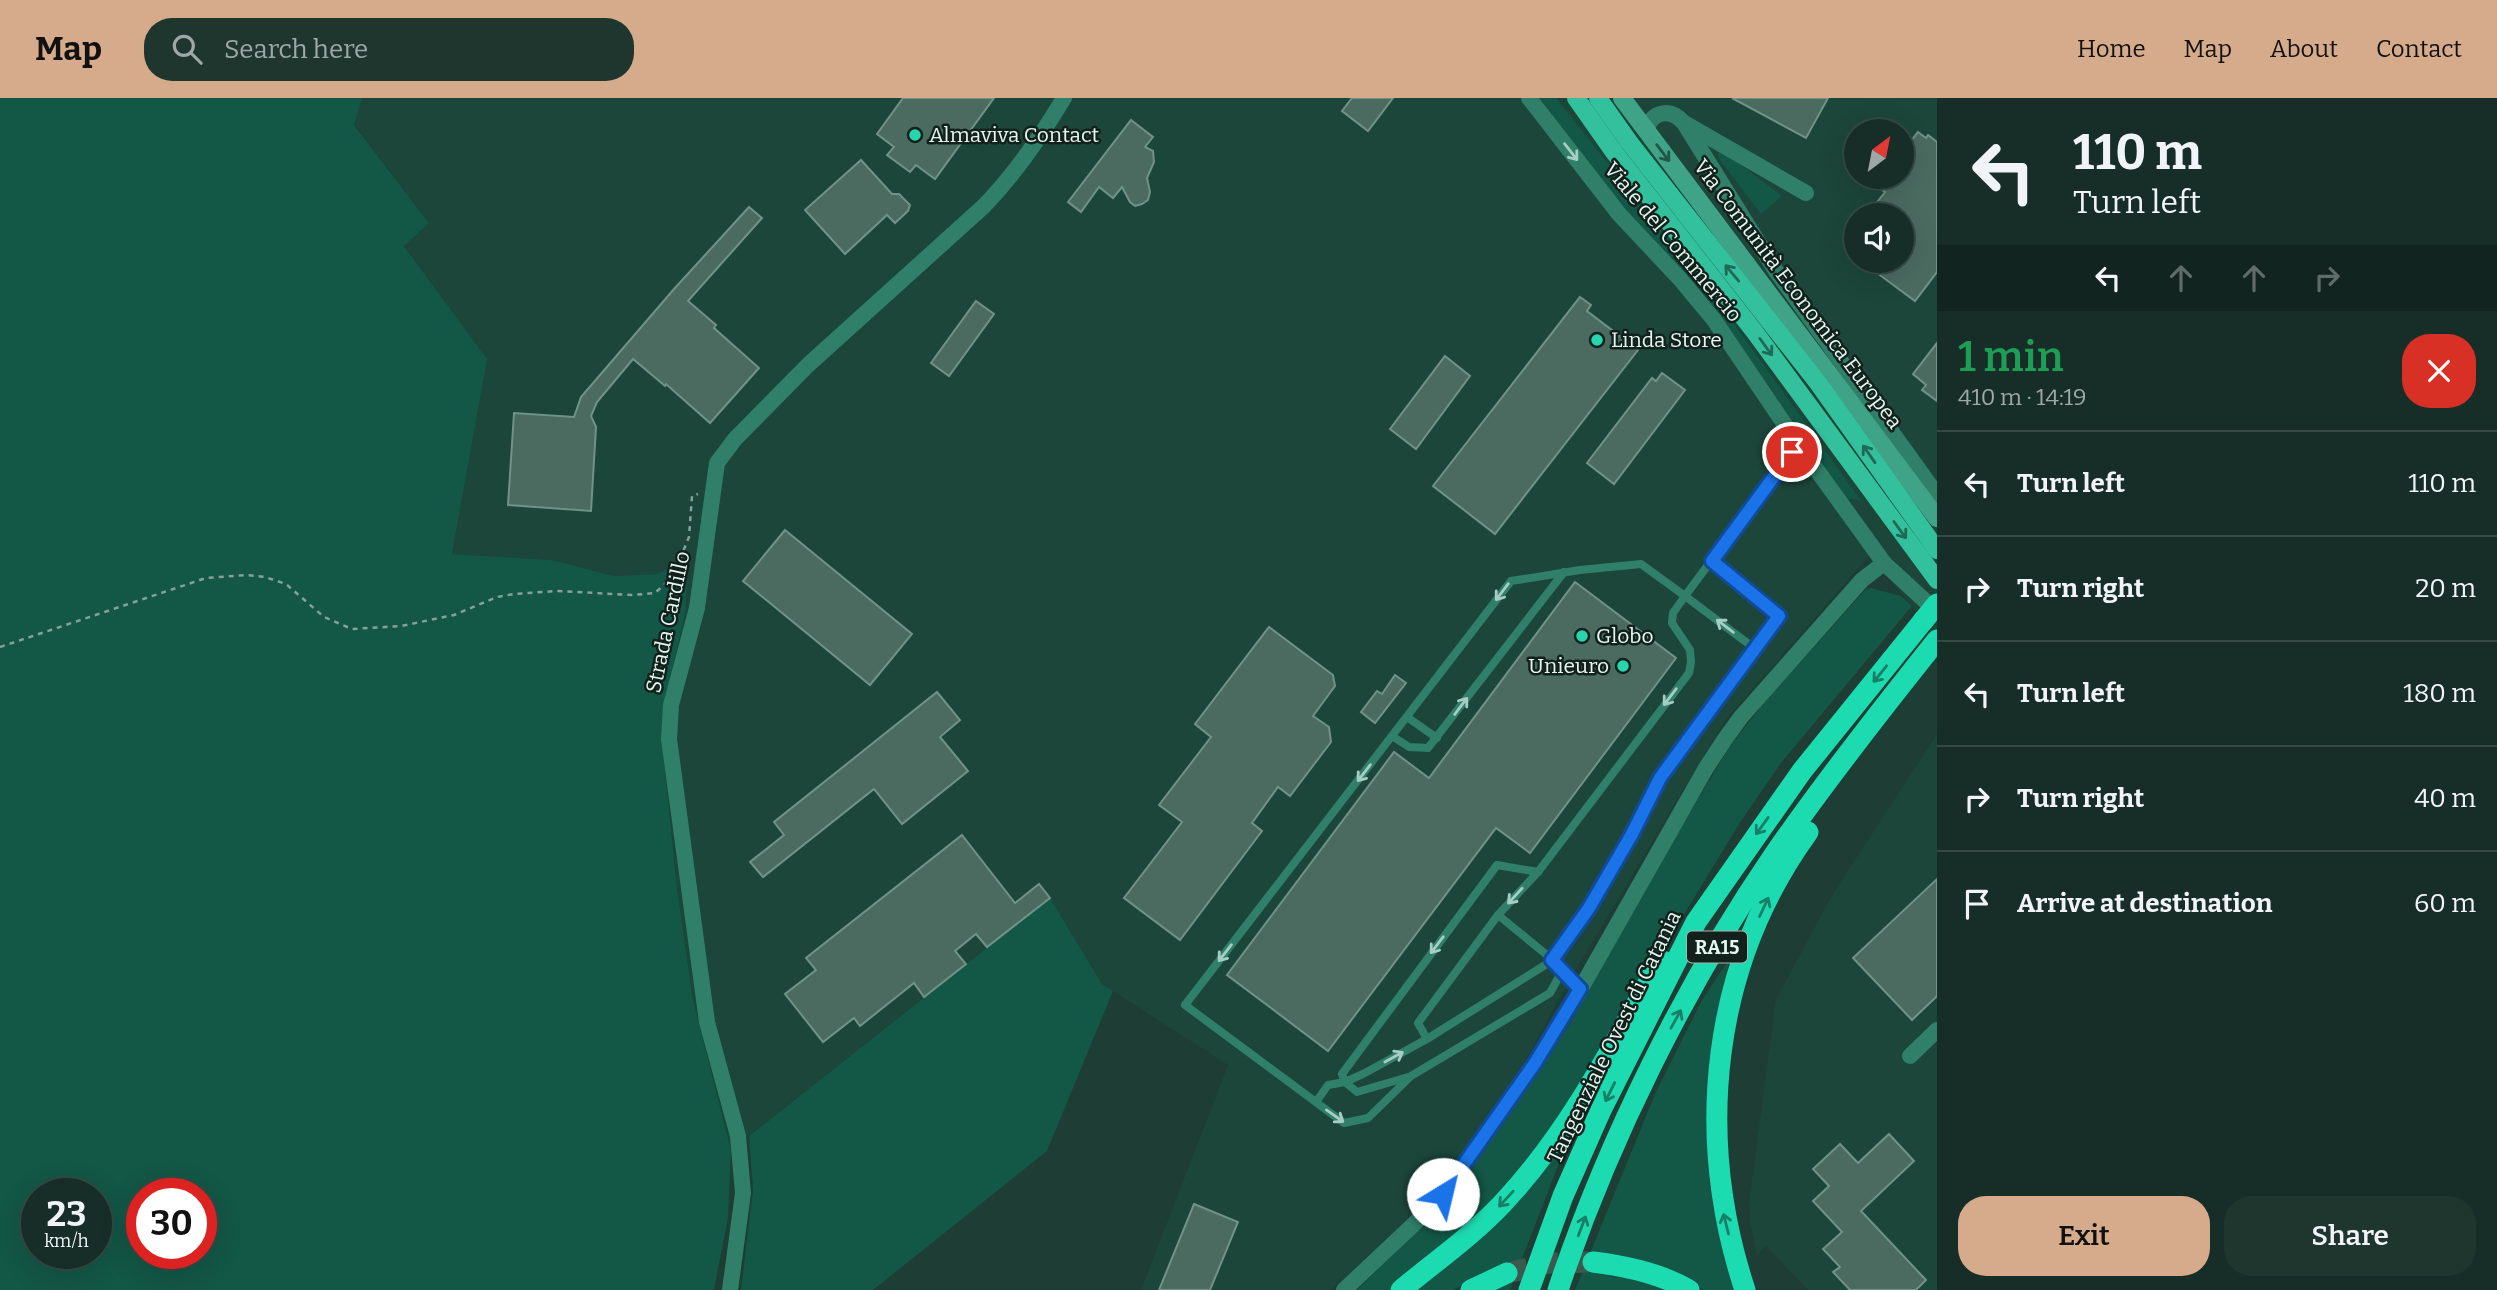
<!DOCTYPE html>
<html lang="en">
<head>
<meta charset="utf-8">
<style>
	:root { --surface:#162e27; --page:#1f362f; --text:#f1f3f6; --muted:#9ea8a7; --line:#354a44; --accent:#d6ab8b }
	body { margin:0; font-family:Bitter,serif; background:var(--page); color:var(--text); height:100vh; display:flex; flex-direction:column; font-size:26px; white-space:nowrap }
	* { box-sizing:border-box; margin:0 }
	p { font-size:23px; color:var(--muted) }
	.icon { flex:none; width:38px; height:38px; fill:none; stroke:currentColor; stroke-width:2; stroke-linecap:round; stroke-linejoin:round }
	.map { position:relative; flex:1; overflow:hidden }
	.side { display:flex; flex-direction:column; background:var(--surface); width:560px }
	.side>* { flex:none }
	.banner { background:#162e27; color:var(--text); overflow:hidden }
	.needle { width:46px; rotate:32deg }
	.fabs { position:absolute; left:1844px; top:21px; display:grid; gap:14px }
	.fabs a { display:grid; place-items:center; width:70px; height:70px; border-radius:50%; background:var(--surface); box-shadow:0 7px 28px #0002,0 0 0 2px var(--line); font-size:35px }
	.speed { position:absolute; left:21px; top:1080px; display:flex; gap:14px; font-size:35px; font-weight:700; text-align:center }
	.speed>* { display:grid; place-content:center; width:91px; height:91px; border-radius:50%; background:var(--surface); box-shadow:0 7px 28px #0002,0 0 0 2px var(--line); line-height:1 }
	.speed small { font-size:18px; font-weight:400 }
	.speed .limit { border:10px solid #d22; background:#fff; color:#111 }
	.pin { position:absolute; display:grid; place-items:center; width:60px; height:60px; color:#fff; margin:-30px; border:4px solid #fff; border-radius:50%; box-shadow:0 2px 7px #0007 }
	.me { position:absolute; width:77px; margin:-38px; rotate:36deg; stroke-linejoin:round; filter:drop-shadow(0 0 5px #0008) }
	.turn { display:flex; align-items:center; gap:24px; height:147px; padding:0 21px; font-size:32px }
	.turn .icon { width:91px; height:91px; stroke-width:2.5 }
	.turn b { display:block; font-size:49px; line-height:60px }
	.lanes { display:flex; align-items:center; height:66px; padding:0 21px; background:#0003; justify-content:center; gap:35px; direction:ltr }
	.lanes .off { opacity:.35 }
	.round { display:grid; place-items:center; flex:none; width:74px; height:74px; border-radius:28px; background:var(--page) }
	.head { display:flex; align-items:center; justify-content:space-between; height:119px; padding:0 21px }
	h1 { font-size:42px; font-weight:600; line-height:52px; color:#1e9e55 }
	.cta { display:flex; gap:14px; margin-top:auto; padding:14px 21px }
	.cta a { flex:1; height:80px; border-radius:28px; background:var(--accent); color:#111; font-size:28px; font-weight:600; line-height:80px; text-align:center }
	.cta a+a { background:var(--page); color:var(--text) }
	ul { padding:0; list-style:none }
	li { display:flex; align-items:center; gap:21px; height:105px; padding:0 21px; border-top:2px solid var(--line) }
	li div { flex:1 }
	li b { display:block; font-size:26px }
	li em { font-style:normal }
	header { display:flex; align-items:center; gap:42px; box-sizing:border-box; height:98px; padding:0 35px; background:var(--accent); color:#111 }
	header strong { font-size:33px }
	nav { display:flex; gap:38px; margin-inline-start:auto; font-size:24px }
	.search { width:490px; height:63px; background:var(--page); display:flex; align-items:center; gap:18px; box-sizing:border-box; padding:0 24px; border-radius:28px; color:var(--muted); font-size:26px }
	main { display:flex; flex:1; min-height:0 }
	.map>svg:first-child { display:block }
	.built { fill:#1c463a; fill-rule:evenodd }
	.green { fill:#135746; fill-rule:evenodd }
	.building { fill:#4b6b61; stroke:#709287; stroke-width:2 }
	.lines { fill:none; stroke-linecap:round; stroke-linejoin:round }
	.highway-tunnel { stroke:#3c5950; stroke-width:21; stroke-dasharray:21 10; stroke-linecap:butt }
	.path { stroke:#88a099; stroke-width:2.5; stroke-dasharray:5 5; stroke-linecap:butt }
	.lane { stroke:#307f69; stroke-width:8 }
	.street { stroke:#307f69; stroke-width:16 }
	.secondary { stroke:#3ea387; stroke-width:18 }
	.primary { stroke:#33c09d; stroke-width:18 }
	.highway { stroke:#1cdbb1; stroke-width:21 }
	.highway-bridge { stroke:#1cdbb1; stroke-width:21 }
	.oneway { stroke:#a6cdc1 }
	.oneway2 { stroke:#245547 }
	.oneway3 { stroke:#216956 }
	.oneway4 { stroke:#187e66 }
	.route-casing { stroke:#114b97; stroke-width:18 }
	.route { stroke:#1a73e8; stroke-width:12 }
	.poi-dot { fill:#29d5ad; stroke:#13211c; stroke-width:2.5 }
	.labels { text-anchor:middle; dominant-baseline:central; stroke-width:5; stroke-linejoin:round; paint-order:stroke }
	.shield { fill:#13211c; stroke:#a6b7b1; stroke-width:2 }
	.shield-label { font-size:19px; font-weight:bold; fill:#e5f7f1 }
	.poi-label { font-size:21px; fill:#e5f7f1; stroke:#13211c; text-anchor:start }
	.street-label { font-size:21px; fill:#e5f7f1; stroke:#13211c }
</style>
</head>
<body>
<header>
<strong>Map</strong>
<div class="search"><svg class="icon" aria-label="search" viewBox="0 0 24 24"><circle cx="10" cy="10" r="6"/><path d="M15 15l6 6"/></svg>Search here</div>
<nav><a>Home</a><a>Map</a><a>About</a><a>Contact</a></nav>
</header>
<main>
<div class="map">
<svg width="1937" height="1192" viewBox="0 0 1937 1192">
	<rect width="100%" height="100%" fill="#1e3d34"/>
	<g class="built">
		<path d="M362,0h1575v537l-68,-79 -145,166 -154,257 -44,80 -53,78 -39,52 -35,38 -68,63h-190l87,-225 -126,-81 -52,-86 -319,252 -38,-150 -16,-112 -15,-148 24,-178 -30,12 -42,2 -62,-16 -100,-6 34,-195 -82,-114 25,-22 -75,-99zM1857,33h45v46h-45zM1857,117h45v46h-45z"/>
		<path d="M1937,636v556h-129l-42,-44 -9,10 -6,-29 -2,-24 27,-204 55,-102z"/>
	</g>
	<g class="green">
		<path d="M0,0h362l-8,27 75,98 -25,23 83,113 -35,195 100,6 62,16 42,-2 31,-12 -1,47 -22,97 -2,34 15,148 16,112 38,150 -3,68 -14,72h-714zM37,1096h59v59h-59zM142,1096h59v59h-59z"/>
		<path d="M1540,0h16l166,209 140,195 -10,-4 -5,4 -78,-116 -64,-88 -27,-33 -58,-59z"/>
		<path d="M1722,53l60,45 -21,18 -41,-54 -3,-6z"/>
		<path d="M1871,490l30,8 11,10 -131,157 -40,58 -169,277 -56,77 -51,52 -76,63h-32l87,-85 95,-134 32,-49 73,-133 86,-143 38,-48 98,-109z"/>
		<path d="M1050,800l52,86 11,7 -66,160 -174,139h-132l12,-100 -4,-54z"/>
		<path d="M1730,860c-15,71 -28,145 -21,218 3,38 16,77 27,114h-33l-7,-5 -88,-14 67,19h-100l80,-196 47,-94z"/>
		<path d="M1573,1029l-63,163h-27l-3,-14 -27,14h-42z"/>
	</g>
	<g class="building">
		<path d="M903,0h91l-59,81 -19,-14 -6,7 -23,-17 7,-8 -17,-13z"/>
		<path d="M1352,0h41l-25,33 -26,-20z"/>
		<path d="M1732,0h96l-22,40z"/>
		<path d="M1131,22l22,17 -8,10 8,4 1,11 -7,16 3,14 -2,8 -6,4 -7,2 -5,-4 -8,-15 -9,11 -14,-11 -18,25 -13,-10z"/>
		<path d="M1918,34l8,6 2,-3 9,7v130l-22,29 -54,-40h41v-46h-35l18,-23 -21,-15h38v-31l6,-8 3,3z"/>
		<path d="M861,62l31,34h7l11,11 -2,6 -13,12 -8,-8 -42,39 -40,-44z"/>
		<path d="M749,109l13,11 -74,83 28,24 -2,3 45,40 -49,55 -44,-39 -1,2 -32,-27 -36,43 -6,14 5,11 -5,84 -83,-6 6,-92 60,4 7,-20 93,-108z"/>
		<path d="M1580,199l11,8 -4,6 51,39 -143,184 -62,-48z"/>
		<path d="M976,203l18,13 -45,62 -18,-13z"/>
		<path d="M1937,245v58l-15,-11 4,-5 -13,-11z"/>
		<path d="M1445,258l25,20 -54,73 -26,-20z"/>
		<path d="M1662,275l23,17 -71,94 -27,-21 65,-85 4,3z"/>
		<path d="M785,432l127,104 -42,51 -127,-104z"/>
		<path d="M1575,484l101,76 -146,195 -34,-25 -168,223 -101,-76 167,-223 35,26z"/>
		<path d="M1269,529l64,48 2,11 -22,30 16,11 2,15 -41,54 -12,-9 -26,36 10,8 -82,109 -56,-42 58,-76 -23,-17 52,-68 -16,-13z"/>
		<path d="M1395,577l11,8 -31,40 -14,-11 16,-21 5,3z"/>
		<path d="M937,594l23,28 -20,17 28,34 -66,53 -28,-35 -111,88 -13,-15 34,-27 -10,-13z"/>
		<path d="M962,737l53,68 24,-19 11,14 -63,49 -11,-13 -21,17 11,13 -42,33 -10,-14 -54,43 -6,-8 -31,24 -38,-48 31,-24 -10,-12z"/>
		<path d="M1937,781v117l-25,24 -59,-62z"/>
		<path d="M1889,1036l25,27 -53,50 65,69 -10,10h-66l-17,-18 7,-5 -17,-18 19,-17 -29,-31 16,-15 -16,-17 27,-25 18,19z"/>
		<path d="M1194,1106l44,18 -28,68h-51z"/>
	</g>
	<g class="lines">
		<path class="highway-tunnel" d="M1507,1175l42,-10 44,-1"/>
		<path class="path" d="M0,549l206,-69 40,-3 19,2 21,7 38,33 28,12 49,-3 53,-11 43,-18 17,-3 43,-3 76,4 22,-2 10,-9 15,-25 9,-22 3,-41 6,-2"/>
		<g class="lane">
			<path d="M1712,463l67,55 -25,32"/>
			<path d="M1407,619l30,21"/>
			<path d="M1392,638l17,11 19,1 136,-176"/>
			<path d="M1498,817l55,45 27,29"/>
			<path d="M1562,873l-12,22 -139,83 -43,42 -24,5 -159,-118 326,-424 69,-11 61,-6 44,32 113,-152"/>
			<path d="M1408,979l-51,15 -12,-10 -3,-8 155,-209 41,7"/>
			<path d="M1316,1004l12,-17 17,-3 18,-8 64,-35 126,-79 36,-52 43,-74 28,-56 94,-130 -69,-52 -12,17 -1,10 18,27 1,12 -2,11 -151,199 -40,43 -80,108 9,16"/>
		</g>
		<g class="street">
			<path d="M1529,0l90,116 61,65 34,41 84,124 86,119 53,49"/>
			<path d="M1686,26l120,69"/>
			<path d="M1646,32c7,-20 25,-22 38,-7l92,148 161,224"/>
			<path d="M1910,958l27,-26"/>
			<path d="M730,1192l13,-97 -5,-57 -31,-114 -38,-283 2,-34 26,-97 20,-145 18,-24 73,-74 176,-159c32,-33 56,-68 80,-108"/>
			<path d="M1344,1192l69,-65 30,-31 92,-131 41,-66 130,-229 19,-29 16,-22 121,-137 22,-17"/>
		</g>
		<path class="secondary" d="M1622,0l315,420"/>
		<g class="primary">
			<path d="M1576,0l38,54 140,179 183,249"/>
			<path d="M1598,0l31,44 189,241 119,167"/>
		</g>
		<g class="highway">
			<path d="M1593,1164c33,4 67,11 96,28"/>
			<path d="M1401,1192c35,-29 72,-55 102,-87 63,-67 106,-149 150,-229l10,-13"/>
			<path d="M1471,1192l36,-17"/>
			<path d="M1529,1192l34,-94 38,-86 95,-188 106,-151 121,-150"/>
			<path d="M1558,1192c50,-149 127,-305 216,-435 51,-74 107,-145 163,-215"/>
			<path d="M1745,1192c-51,-155 -34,-324 63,-458"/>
		</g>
		<path class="highway-bridge" d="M1923,523l14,-17"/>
	</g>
	<defs><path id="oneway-shaft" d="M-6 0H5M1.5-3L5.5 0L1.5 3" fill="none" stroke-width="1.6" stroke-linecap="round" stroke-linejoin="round" transform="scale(1.75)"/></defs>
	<g class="oneway">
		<use href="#oneway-shaft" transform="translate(1571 54) rotate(52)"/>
		<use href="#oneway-shaft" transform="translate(1502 494) rotate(127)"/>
		<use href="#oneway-shaft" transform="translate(1725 528) rotate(-143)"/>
		<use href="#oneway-shaft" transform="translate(1670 599) rotate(127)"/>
		<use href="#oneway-shaft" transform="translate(1461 608) rotate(-53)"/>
		<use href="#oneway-shaft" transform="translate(1364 675) rotate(128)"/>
		<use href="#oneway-shaft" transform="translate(1515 798) rotate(133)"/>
		<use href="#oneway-shaft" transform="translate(1437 847) rotate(127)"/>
		<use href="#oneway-shaft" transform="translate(1225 855) rotate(128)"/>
		<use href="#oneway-shaft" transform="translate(1394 959) rotate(-29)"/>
		<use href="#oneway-shaft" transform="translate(1335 1018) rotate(35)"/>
	</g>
	<use class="oneway2" href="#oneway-shaft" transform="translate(1663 55) rotate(53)"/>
	<g class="oneway3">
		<use href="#oneway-shaft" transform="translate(1732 175) rotate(-130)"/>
		<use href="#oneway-shaft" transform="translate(1766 249) rotate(54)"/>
		<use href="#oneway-shaft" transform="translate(1869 356) rotate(-125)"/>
		<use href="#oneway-shaft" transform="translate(1900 432) rotate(54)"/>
	</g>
	<g class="oneway4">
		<use href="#oneway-shaft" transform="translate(1880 576) rotate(129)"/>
		<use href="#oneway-shaft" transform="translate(1762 728) rotate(126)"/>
		<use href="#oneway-shaft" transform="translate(1764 809) rotate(-65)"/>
		<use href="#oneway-shaft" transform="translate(1676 921) rotate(-61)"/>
		<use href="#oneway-shaft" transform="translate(1610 994) rotate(116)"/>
		<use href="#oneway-shaft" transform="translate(1506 1101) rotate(133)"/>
		<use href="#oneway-shaft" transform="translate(1726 1126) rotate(-104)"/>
		<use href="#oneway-shaft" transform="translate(1582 1128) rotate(-69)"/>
	</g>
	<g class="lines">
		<defs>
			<path id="route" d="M1443,1096l92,-131 45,-74 -28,-29 37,-52 43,-74 28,-56 119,-162 -67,-55 80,-109"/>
		</defs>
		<use href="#route" class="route-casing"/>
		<use href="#route" class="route"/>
	</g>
	<g class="poi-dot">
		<circle cx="915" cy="37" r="7"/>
		<circle cx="1597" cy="242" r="7"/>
		<circle cx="1582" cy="538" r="7"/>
		<circle cx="1623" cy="568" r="7"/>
	</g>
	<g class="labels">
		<rect class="shield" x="1687" y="833.5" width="60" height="31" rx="5"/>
		<g class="shield-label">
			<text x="1717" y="849">RA15</text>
		</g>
		<g class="poi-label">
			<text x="929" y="37">Almaviva Contact</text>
			<text x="1611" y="242">Linda Store</text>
			<text x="1596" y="538">Globo</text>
			<text x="1609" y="568" text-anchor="end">Unieuro</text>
		</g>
		<g class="street-label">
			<text transform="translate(1673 144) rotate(50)">Viale del Commercio</text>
			<text transform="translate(1798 196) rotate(53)">Via Comunità Economica Europea</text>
			<text transform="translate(668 524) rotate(-78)">Strada Cardillo</text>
			<text transform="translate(1614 939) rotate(-64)">Tangenziale Ovest di Catania</text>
		</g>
	</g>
</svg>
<div class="fabs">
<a><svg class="needle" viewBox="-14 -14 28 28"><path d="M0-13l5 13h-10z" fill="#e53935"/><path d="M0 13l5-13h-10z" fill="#9ea8a7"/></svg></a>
<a><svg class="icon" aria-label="sound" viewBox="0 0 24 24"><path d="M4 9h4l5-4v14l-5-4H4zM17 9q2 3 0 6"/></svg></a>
</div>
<div class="speed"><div>23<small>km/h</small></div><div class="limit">30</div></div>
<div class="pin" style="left:1792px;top:354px;background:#d93025"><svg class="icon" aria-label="arrive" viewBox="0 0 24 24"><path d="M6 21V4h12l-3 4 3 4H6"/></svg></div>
<svg class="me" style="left:1443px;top:1096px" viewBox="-20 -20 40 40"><circle r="19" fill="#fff"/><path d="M0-13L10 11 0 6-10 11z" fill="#1a73e8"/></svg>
</div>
<section class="side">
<div class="banner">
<div class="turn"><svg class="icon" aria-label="left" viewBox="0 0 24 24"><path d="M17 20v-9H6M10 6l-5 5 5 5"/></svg><div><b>110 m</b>Turn left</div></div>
<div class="lanes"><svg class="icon" aria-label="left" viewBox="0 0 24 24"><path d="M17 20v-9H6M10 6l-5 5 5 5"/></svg><svg class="icon off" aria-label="ahead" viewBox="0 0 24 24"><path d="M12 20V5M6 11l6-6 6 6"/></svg><svg class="icon off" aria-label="ahead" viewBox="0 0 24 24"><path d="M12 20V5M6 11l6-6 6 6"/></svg><svg class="icon off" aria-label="right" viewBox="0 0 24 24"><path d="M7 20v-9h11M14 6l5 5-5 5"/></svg></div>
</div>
<div class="head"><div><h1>1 min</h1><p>410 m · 14:19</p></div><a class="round" style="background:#d93025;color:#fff"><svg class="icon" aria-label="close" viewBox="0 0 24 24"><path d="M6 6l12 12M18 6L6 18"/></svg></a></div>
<ul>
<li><svg class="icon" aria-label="left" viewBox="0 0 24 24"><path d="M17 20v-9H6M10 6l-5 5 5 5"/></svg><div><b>Turn left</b></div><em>110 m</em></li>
<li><svg class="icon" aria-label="right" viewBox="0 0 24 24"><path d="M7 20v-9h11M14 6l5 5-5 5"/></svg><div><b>Turn right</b></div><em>20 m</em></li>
<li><svg class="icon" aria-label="left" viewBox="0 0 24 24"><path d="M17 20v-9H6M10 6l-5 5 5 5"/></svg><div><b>Turn left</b></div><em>180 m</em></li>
<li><svg class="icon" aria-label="right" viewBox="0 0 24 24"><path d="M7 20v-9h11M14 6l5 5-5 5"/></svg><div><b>Turn right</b></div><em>40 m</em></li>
<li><svg class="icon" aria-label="arrive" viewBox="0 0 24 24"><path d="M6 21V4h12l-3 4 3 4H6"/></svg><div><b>Arrive at destination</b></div><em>60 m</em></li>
</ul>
<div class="cta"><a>Exit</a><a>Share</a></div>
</section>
</main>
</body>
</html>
